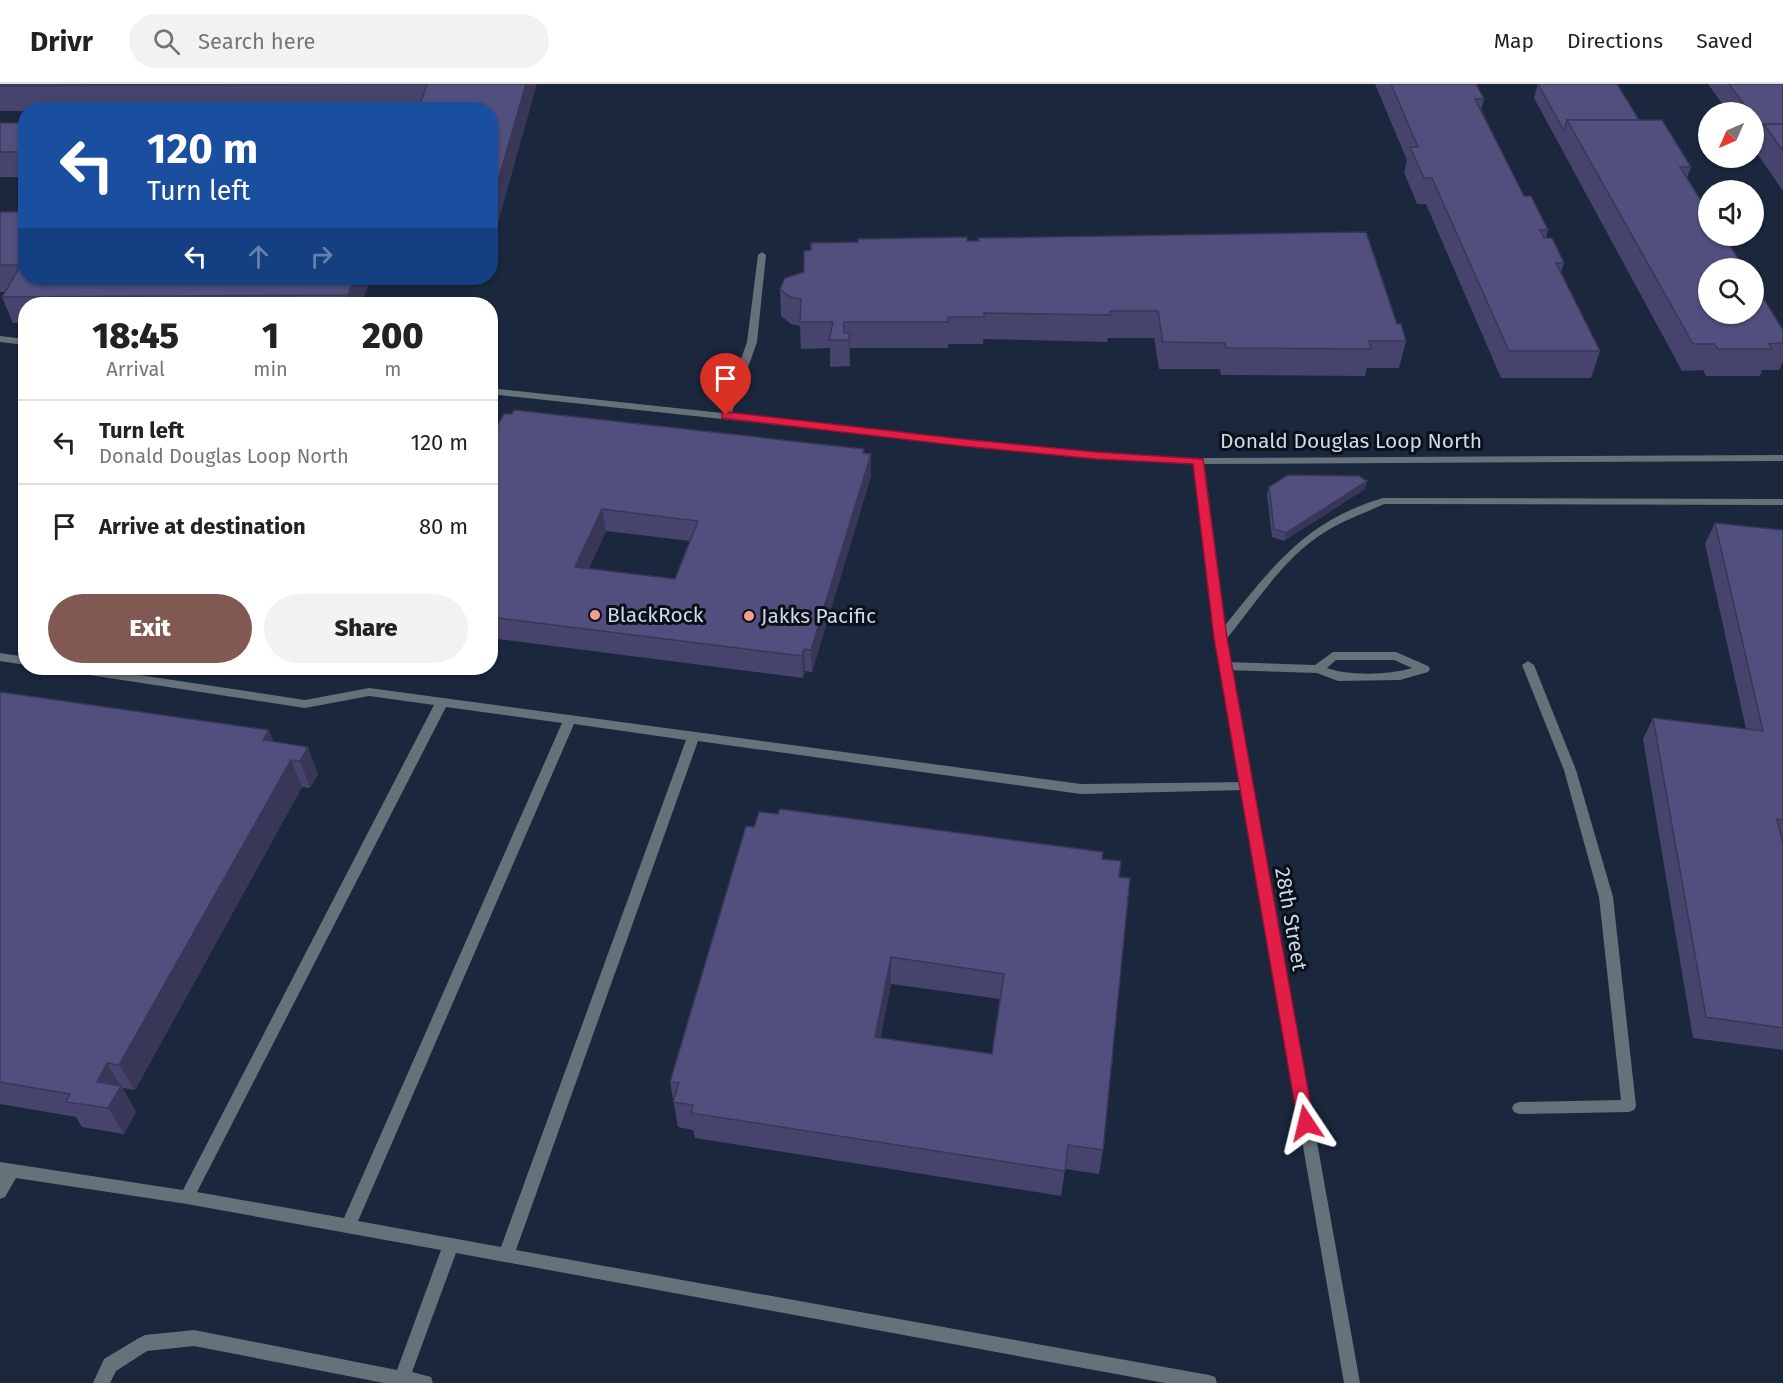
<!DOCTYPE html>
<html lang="en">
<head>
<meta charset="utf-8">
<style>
	:root { --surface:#fff; --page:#f2f2f2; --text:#222; --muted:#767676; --line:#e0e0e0; --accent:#815952 }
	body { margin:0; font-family:"Fira Sans",sans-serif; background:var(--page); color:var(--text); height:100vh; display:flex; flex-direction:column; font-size:22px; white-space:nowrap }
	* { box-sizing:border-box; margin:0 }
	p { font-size:20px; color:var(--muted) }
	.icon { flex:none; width:33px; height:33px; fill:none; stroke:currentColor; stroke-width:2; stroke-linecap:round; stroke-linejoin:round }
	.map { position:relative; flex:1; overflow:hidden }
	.drawer { position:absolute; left:18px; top:213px; width:480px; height:378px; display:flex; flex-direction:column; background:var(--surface); border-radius:24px; box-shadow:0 2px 4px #0004 }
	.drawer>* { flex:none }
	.guide { position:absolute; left:18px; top:18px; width:480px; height:183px; border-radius:24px; box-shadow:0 2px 4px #0004; background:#1a4fa0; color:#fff; overflow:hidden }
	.needle { width:39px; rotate:225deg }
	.fabs { position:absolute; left:1698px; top:18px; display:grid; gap:12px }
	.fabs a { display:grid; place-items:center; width:66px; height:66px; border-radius:50%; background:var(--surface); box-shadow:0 2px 4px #0004; font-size:30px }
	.pin { position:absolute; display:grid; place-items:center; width:51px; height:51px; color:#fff; margin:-62px -26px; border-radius:50% 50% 50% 0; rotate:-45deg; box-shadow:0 0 6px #0007 }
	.pin .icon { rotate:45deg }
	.me { position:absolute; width:66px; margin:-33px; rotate:350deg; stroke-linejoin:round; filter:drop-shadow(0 0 4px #0008) }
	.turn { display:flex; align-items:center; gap:21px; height:126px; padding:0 30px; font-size:27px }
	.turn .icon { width:78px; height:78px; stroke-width:2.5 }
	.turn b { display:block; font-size:42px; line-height:51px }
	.lanes { display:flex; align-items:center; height:57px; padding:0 30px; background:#0003; justify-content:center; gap:30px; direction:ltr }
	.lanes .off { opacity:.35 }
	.eta { display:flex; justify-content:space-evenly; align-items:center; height:102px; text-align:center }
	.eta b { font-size:36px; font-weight:800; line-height:42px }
	.cta { display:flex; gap:12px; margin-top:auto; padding:12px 30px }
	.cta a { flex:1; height:69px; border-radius:36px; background:var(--accent); color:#fff; font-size:24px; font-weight:800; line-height:69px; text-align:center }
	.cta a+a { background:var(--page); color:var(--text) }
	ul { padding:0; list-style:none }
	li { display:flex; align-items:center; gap:18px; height:84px; padding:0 30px; border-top:2px solid var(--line) }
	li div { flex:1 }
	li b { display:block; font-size:22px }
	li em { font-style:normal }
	header { display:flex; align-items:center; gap:36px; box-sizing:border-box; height:84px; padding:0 30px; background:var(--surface); border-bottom:2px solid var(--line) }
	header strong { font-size:28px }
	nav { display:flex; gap:33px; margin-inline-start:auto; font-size:21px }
	.search { width:420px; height:54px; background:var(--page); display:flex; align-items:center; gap:15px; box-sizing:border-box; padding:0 21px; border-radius:33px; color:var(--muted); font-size:22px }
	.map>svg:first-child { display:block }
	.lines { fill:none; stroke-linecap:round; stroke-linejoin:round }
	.service { fill:#657279; fill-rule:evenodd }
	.minor { fill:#657279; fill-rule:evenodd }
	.wall { fill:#46446c; fill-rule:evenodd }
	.shaded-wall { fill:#393758 }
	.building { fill:#514f7d; stroke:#393758; stroke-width:1.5; fill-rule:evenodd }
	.route { fill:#e11d48; stroke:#92132f; stroke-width:1.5 }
	.poi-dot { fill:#f59d8d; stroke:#0a1019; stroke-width:2 }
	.labels { text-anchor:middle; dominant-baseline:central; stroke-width:6; stroke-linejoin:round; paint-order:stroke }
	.street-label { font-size:21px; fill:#cfd8e6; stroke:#0a1019 }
	.poi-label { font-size:21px; fill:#cfd8e6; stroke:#0a1019; text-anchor:start }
</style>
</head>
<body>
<header>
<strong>Drivr</strong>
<div class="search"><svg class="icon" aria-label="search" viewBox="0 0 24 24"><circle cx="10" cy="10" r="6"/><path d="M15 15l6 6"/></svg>Search here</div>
<nav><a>Map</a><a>Directions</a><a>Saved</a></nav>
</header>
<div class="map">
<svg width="1783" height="1299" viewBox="0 0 1783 1299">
	<rect width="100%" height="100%" fill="#1a273c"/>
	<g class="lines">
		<g class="service">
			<path d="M762,168l4,3 -9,87 -26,73 365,38 103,5 584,-3v6l-584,3 -103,-5 -606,-65v-6l232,25 25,-71 11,-87z"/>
			<path d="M0,252l26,3v6l-26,-3z"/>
			<path d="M1383,414l400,1v6l-399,-1c-19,9 -40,16 -59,28 -41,25 -70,72 -100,109h-8l-2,-3 2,-3c51,-62 84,-113 166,-137z"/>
			<path d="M1333,568h63l32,14 2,3 -2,3 -28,8 -62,1 -21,-8 -91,-3 -6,-4 6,-4 89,3zM1336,576h58l18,8c-22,7 -64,8 -85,0z"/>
			<path d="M0,569l26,4v8l-26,-4z"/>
			<path d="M1528,577l6,4 42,105 37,127 23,209 -2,4 -5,2 -110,2 -5,-2 -2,-4 2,-4 5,-2 102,-2 -22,-203 -35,-127 -42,-105z"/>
			<path d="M65,584h28l212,32 64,-12 712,96 169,-2 2,3 -2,3 -4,2 -165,4 -383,-53 -182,509 693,125 6,2 2,6h-52l-709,-130 -44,119 19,5 2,6h-49l-190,-37 -47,5 -31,20 -6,12h-17l11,-24 35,-21 6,-3 49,-5 203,40 44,-120 -254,-46 -171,-26 -11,19 -5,2v-37l183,28 251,-485 -65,-9 -64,12 -235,-36 -4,-1zM446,623l116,16 -218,495 -147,-26zM574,640l112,16 -185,507 -143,-26z"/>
		</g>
		<path class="minor" d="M1199,374l5,3 23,177 133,745h-16l-129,-745 -21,-177z"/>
	</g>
	<g class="wall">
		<path d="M0,0h537l-119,25 -392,1v1h-26z"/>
		<path d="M1375,0h101l8,15 -3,11 43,86 24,34 -2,8 18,25 -3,10 39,78 -9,27h-90l-75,-174h-9l-13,-32 3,-12z"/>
		<path d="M1538,0l101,36 52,47 -4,11 96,152v32l-4,8h-17l-2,6h-54l-3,-6 -21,1 -148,-273z"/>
		<path d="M1708,0h75v107l-29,-42v-37h-26z"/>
		<rect x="0" y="39" width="26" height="54"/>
		<path d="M0,128l26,66h345l-10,26h-335v19h-13l-11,-26 3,-5h-5z"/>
		<path d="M978,154l419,86 9,17 -7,27h-32l-2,8 -144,-1 -1,-6h-61l-5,-31h-46l-1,4 -124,-3v5h-35v4h-98v18l-20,1v-19l-29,1 -1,-23 -9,-2 -10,-8 -1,-27 187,-48h11z"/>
		<path d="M490,354l381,16v22l-59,196 -7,-1 -2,7 -313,-40zM606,447l84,10 -15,38 -86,-11z"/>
		<path d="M1269,403l96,2 -81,52 -12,-4 -5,-42z"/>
		<path d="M1715,439l68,7v520l-90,-12 -50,-299 10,-21 93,11 -41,-185z"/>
		<path d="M0,608l274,50 44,32 -8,14 -8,-1 -167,303 -12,-2v1l13,23 -12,22 -42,-7 -6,-10 -76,-13z"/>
		<path d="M746,742l356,33 17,18 -16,273 -4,24 -34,-5 -4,27 -366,-58 -2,-8 -15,-3 -8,-45zM891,900l109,15 -8,55 -112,-16z"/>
	</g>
	<g class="shaded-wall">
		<path d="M526,0h11l-47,167v-43z"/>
		<path d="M355,194h16l-10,26h-10l-3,-9z"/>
		<path d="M850,249v33l-1,-26z"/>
		<path d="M871,370v22l-59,196 -1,-22z"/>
		<path d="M1367,397l-2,8 -81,52 2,-8z"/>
		<path d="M602,425l4,22 -27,58 -4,-22z"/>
		<path d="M804,565l1,22 -2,7 -1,-22z"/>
		<path d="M269,646l11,27 -17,-17z"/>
		<path d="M308,663l10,27 -8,14 -10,-27z"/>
		<path d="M291,676l11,27 -167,303 -16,-25z"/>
		<path d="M891,873v27l-15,79 -1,-26z"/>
		<path d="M107,979l29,49 -12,22 -16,-26 -11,-26z"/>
	</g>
	<g class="building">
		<path d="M0,0h526l-36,124v-98h-72l9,-26 -427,2z"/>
		<path d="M1391,0h85l8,15h-9l49,97h7l17,34h-8l4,8h8l12,25h-8l44,88h-91l-77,-173h-8l-14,-31h8z"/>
		<path d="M1538,0h79l22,36h-72l-3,11z"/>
		<path d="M1729,0h54v40h-19l-2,5 -8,-11v-6h-4z"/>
		<path d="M1567,36h95l29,47h-11l28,45v24h16l20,32h-36v46h46v-31l29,47v13l-14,1 3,5h-54l-4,-5h-21z"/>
		<rect x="0" y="39" width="26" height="29"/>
		<path d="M1764,40h19v27z"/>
		<path d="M0,128h26v66h329l-7,17 -346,2 19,-32h-21z"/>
		<path d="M1366,148l31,92h4l5,17h-37l2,8 -145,-1 -1,-5 -62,-1 -5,-31h-48v4l-126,-2v4h-36v5h-104v11h6l-1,7h-20l4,-18h-33l1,-23 -11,-2 -10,-8 5,-11 19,-6v-21l7,-1v-7l47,-1v-3l109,-2v4h12l-1,-3z"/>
		<path d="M514,326l350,39 -1,4 8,1 -60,196 -7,-1 -2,7 -312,-39v-179l14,-24h8zM602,425l96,12 -23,58 -100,-12z"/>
		<path d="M1288,391l71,1 8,5 -81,52 -12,-4 -5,-42z"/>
		<path d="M1715,439l68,7v290l-6,-1 6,25v184l-77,-11 -53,-299 110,13z"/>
		<path d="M0,608l269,38 -6,10 45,7 -8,14 -9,-1 -172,305 -12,-2 -10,19 24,4 -13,22 -42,-6 4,-8 -70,-12z"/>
		<path d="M780,725l323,43 -1,7 19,2 -2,16 11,1 -27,272 -35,-5 -3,26 -374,-58 2,-8 -20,-3 6,-19 -9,-1 76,-256 8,1 5,-15 19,2zM891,873l113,17 -12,80 -117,-17z"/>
	</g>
	<path class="route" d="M726,328l236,27 134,13 107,7 24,179 87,485 -2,5 -6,2 -6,-2 -2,-5 -84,-485 -21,-174 -97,-5 -134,-13 -240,-28v-5z"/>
	<g class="poi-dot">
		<circle cx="595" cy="531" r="6"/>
		<circle cx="749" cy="532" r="6"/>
	</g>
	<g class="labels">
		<g class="street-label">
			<text x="1351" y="357">Donald Douglas Loop North</text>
			<text transform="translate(1291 835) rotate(80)">28th Street</text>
		</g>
		<g class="poi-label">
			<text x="607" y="531">BlackRock</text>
			<text x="761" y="532">Jakks Pacific</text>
		</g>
	</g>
</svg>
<div class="fabs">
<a><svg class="needle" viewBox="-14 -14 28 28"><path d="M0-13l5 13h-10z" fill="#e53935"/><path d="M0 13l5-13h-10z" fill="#767676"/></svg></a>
<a><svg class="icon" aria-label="sound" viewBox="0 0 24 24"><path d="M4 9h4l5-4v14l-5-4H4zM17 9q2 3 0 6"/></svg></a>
<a><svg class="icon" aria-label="search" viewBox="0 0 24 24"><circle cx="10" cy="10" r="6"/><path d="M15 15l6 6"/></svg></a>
</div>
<div class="pin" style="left:726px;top:331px;background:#d93025"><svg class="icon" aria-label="arrive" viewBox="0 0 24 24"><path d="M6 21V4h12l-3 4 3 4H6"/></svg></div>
<svg class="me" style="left:1306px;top:1039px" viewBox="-20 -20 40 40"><path d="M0-17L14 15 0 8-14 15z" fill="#e11d48" stroke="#fff" stroke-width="4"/></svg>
<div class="guide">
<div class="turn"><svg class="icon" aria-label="left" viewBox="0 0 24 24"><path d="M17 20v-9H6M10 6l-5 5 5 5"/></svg><div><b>120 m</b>Turn left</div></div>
<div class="lanes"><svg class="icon" aria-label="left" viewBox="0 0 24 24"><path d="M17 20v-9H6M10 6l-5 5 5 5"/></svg><svg class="icon off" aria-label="ahead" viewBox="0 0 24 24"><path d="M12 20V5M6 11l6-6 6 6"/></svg><svg class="icon off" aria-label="right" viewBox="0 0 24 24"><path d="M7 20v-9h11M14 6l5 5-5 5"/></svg></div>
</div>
<section class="drawer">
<div class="eta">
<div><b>18:45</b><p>Arrival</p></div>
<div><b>1</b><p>min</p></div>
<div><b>200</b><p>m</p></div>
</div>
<ul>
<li><svg class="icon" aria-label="left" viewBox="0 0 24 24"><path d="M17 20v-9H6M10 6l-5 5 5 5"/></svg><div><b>Turn left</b><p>Donald Douglas Loop North</p></div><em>120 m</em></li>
<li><svg class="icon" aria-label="arrive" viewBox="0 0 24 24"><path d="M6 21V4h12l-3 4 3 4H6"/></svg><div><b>Arrive at destination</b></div><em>80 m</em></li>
</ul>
<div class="cta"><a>Exit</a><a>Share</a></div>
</section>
</div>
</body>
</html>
